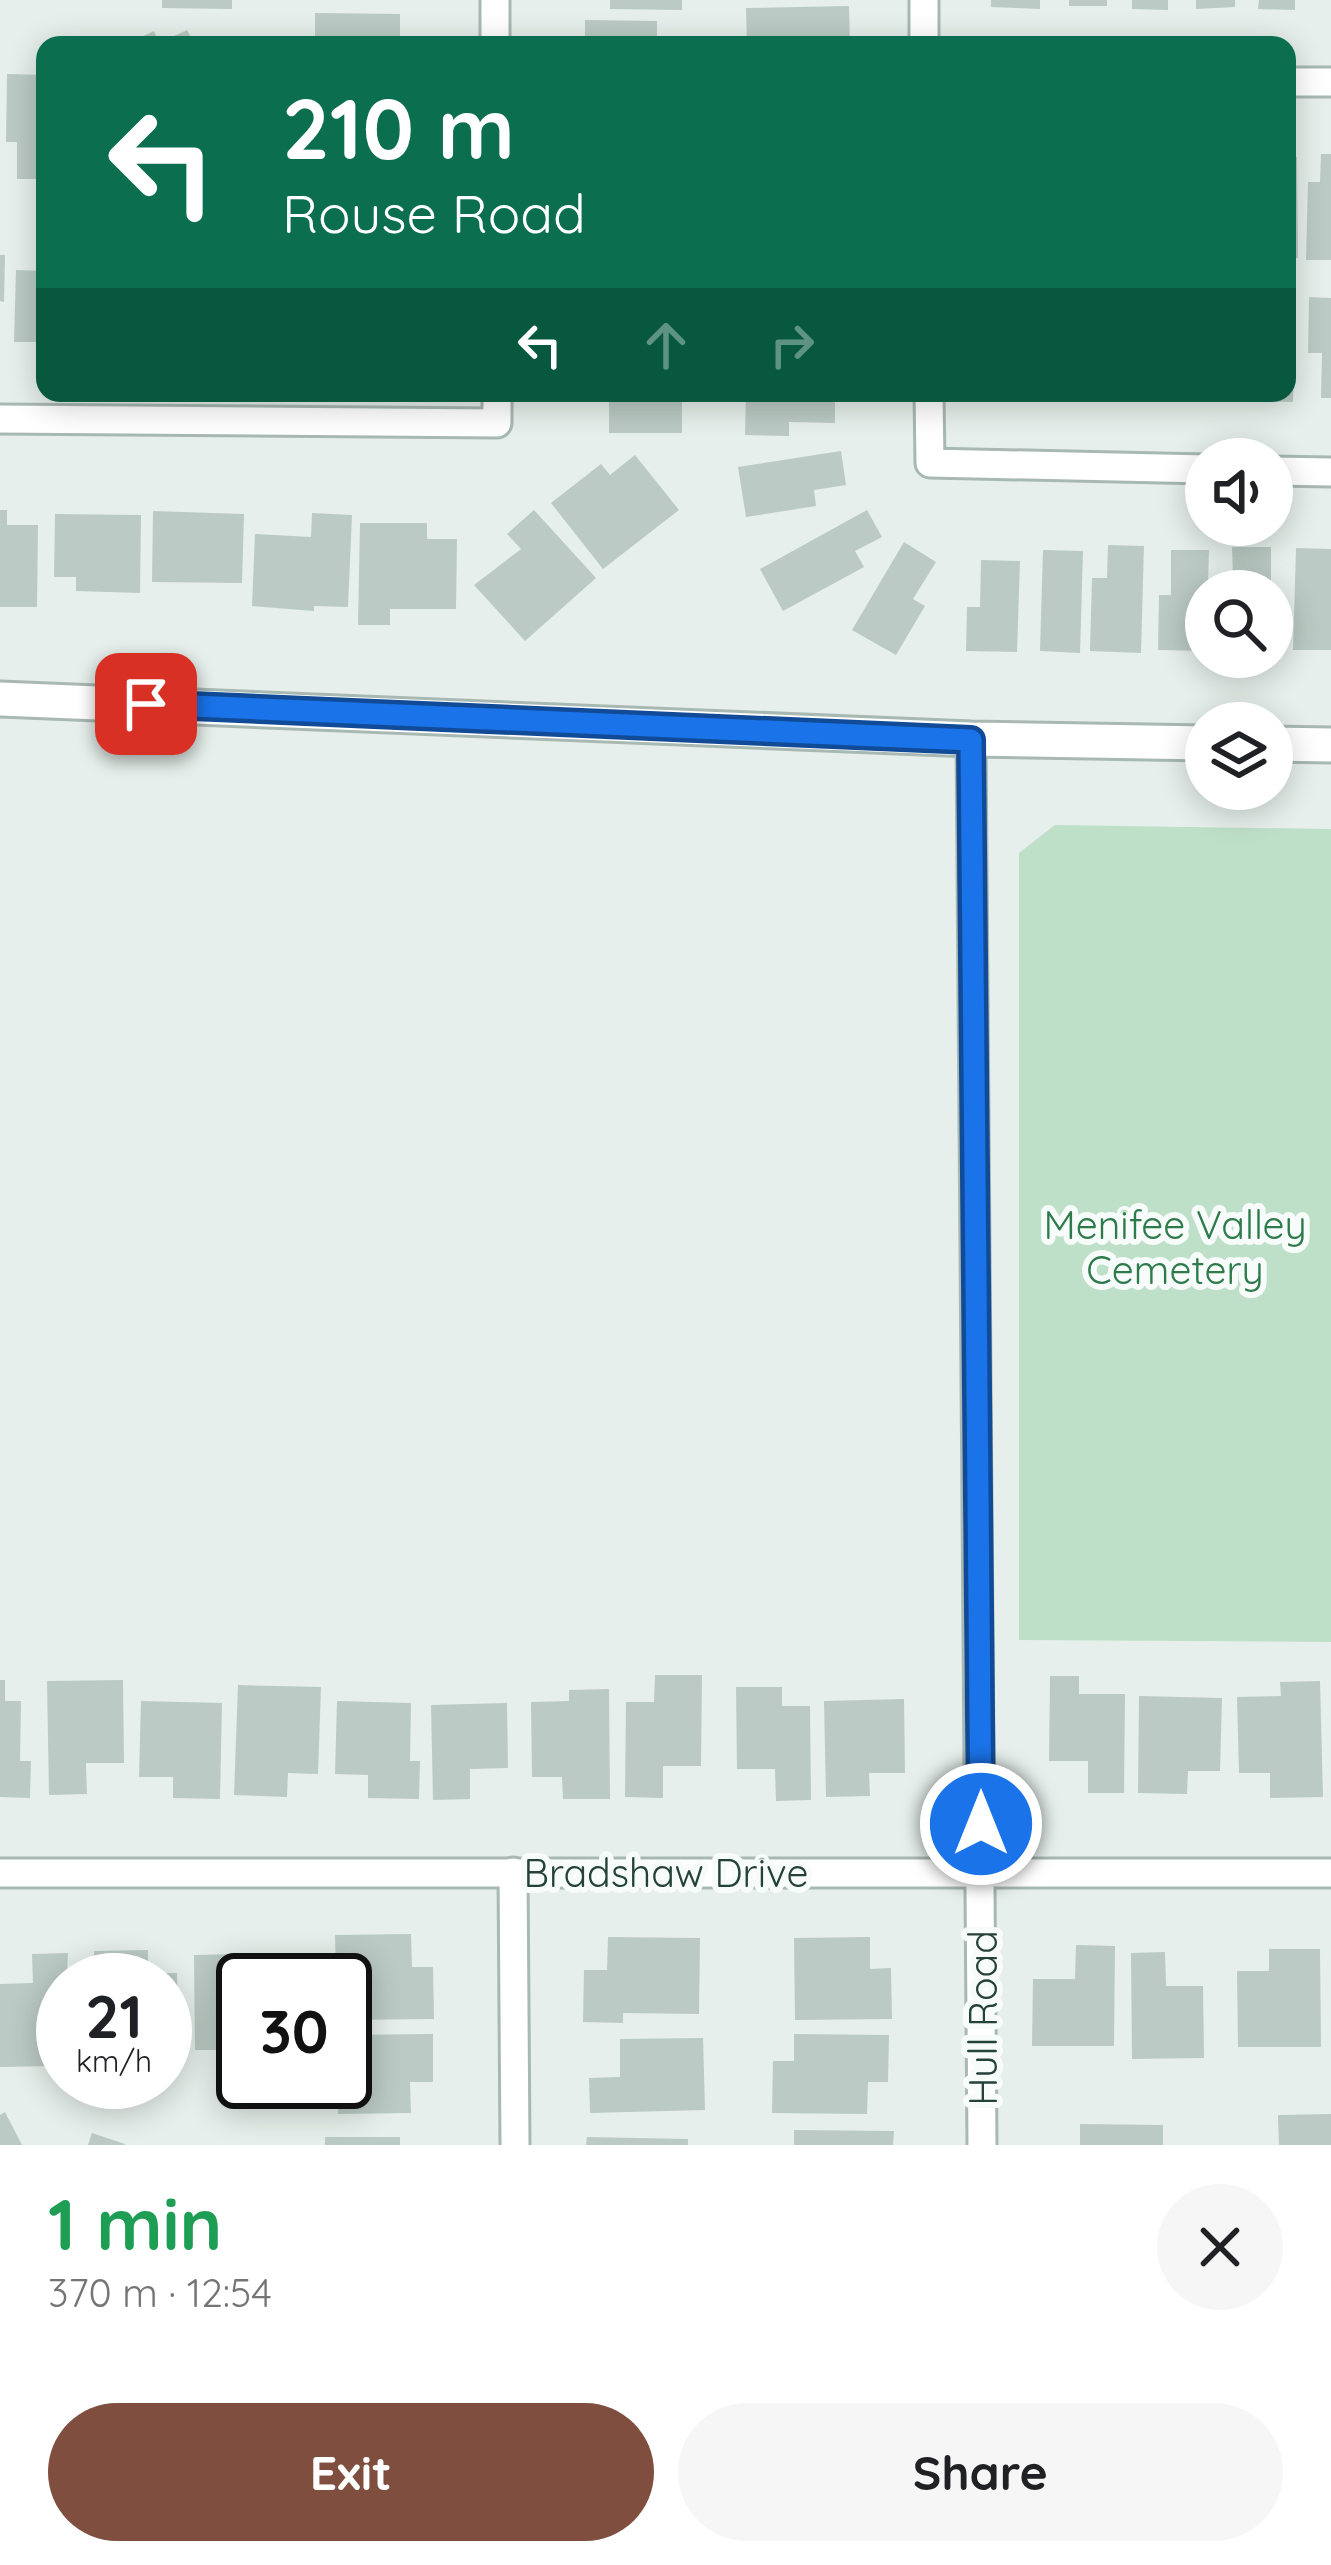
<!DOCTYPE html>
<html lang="en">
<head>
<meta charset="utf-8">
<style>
	:root { --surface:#fff; --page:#f6f6f6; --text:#202124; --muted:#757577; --accent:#7f4e3f }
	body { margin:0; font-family:Quicksand,sans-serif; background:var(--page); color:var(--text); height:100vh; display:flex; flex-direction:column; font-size:45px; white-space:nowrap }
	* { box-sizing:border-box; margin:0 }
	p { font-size:39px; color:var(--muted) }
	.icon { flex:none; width:66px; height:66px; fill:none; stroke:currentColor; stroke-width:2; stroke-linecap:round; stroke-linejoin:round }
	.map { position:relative; height:2145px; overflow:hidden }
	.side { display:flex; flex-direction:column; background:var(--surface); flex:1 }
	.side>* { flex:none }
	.hud { position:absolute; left:36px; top:36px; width:1260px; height:366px; border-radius:24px; box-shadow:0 6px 30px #0003; background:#0b6e4f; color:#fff; overflow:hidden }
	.controls { position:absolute; left:1185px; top:438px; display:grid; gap:24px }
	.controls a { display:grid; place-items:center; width:108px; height:108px; border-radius:50%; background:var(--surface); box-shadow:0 6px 30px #0003; font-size:60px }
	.speed { position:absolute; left:36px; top:1953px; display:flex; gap:24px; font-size:60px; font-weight:700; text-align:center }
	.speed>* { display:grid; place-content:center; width:156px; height:156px; border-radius:50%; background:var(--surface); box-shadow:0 6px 30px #0003; line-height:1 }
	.speed small { font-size:30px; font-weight:400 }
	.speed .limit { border:6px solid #111; border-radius:18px; background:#fff; color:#111 }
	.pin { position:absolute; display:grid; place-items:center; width:102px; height:102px; color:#fff; margin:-51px; border-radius:24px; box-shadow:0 6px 18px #0006 }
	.me { position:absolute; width:132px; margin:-66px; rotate:0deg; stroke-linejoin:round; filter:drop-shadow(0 0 9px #0008) }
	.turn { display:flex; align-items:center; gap:42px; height:252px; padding:0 48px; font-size:54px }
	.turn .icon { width:156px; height:156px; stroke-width:2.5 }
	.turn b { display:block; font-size:84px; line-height:102px }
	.lanes { display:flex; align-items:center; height:114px; padding:0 48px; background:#0003; justify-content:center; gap:60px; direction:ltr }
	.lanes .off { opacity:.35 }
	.round { display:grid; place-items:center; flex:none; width:126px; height:126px; border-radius:63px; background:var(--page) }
	.head { display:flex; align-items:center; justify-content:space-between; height:204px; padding:0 48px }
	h1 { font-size:72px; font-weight:700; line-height:90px; color:#1e9e55 }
	.action { display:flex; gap:24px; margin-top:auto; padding:24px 48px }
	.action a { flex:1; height:138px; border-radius:72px; background:var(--accent); color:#fff; font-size:48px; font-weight:700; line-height:138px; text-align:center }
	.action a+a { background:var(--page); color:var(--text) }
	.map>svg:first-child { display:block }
	.green { fill:#bfe0c8 }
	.building { fill:#bbcac4 }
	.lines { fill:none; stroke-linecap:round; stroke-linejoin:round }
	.minor-casing { stroke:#a8b8b2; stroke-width:33 }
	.tertiary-casing { stroke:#a8b8b2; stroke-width:39 }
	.minor { stroke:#fff; stroke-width:27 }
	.tertiary { stroke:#fff; stroke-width:33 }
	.route-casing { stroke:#114b97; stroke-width:30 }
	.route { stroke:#1a73e8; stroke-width:21 }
	.labels { text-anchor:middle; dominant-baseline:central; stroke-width:12; stroke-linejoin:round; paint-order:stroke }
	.park-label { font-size:39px; fill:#2d7a4b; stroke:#f7fbf9 }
	.street-label { font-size:39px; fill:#24423a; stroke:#f7fbf9 }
</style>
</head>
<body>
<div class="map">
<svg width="1331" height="2145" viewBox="0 0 1331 2145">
	<rect width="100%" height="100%" fill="#e6efeb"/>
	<path class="green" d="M1055,825l276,4v813l-312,-2v-787z"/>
	<g class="building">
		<path d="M162,0h70v9l-70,-1z"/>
		<path d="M610,0h72v10l-72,-1z"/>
		<path d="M991,0h49v9l-49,-2z"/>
		<rect x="1069" y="0" width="38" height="6"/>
		<path d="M1132,0h36v10l-36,-1z"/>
		<path d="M1196,0h39v7l-39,2z"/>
		<path d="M1259,0h36v10l-37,-1z"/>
		<path d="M849,6l1,39h-103l-1,-37z"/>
		<path d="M315,13l85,1v31h-85z"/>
		<path d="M585,20l72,1v24h-72z"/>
		<path d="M187,30l8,15h-71l30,-14 5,12z"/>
		<path d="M7,74l38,1v104h-28v-37h-11z"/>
		<path d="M1321,154h10v106h-25l2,-78h12z"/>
		<path d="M1287,157h10l1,101h-11z"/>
		<path d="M0,255h5l-1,47 -4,-1z"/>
		<path d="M16,270l29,1v71h-31z"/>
		<path d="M1287,296h9l-3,106 -37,-1v-8h31z"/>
		<path d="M1309,297l22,1v100h-10l1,-45h-14z"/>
		<path d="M609,393h87l-1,6h-13v34h-73z"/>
		<path d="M746,393h89v30l-46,-1v14l-44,-1z"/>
		<path d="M1005,393h36v8l-36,-1z"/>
		<path d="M1069,393h40v6l-40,1z"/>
		<path d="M1132,393h36v9h-37z"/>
		<path d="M1195,393h37v6l-37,-1z"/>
		<path d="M841,451l5,34 -32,5 2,16 -70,11 -8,-50z"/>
		<path d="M635,455l44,55 -76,59 -52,-66 50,-39 9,11z"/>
		<path d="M0,510h7v15h31l-1,82h-37z"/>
		<path d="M534,510l62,68 -71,63 -51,-56 47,-36 -14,-15z"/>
		<path d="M867,510l15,27 -27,14 9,16 -81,44 -23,-42z"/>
		<path d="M153,511l91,3 -2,69 -90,-1z"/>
		<path d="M312,513l40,2 -4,92 -34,-1v5l-62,-5 3,-72 56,3z"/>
		<path d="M55,514l86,1 -1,78 -64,-2v-14h-22z"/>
		<path d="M360,523h67v16h30l-1,70h-66v16h-32z"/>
		<path d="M904,542l32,20 -23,37 12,7 -29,49 -44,-25z"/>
		<path d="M1108,545l36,1 -3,107 -51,-2 2,-73h15z"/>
		<path d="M1232,547h39v44h-54v-12h16z"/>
		<path d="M1296,548l35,1v101h-38z"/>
		<path d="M1043,550l40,1 -3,102 -40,-2z"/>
		<path d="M1171,550h38l-3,101 -48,-1 1,-55h12z"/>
		<path d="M981,560l39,1 -3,91 -51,-1 1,-44h13z"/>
		<path d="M655,1675h47l-1,91h-38v32l-38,-1 1,-95h28z"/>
		<path d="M1050,1676h29v18h46l-1,99h-36v-32h-39z"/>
		<path d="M0,1680h5v21h16l-1,60h11l-1,37 -30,-1z"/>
		<path d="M123,1680l1,83h-38l1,31 -38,1 -2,-114z"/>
		<path d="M1320,1681l3,116 -53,1v-25h-31l-2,-76 44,-1 -1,-14z"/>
		<path d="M238,1685l83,2 -3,87 -30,-1 -1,24 -53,-2z"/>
		<path d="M736,1687h46v19h28l1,94 -35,1 -1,-32h-38z"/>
		<path d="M609,1689l1,110h-47l-1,-22h-30l-1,-75 38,-1v-11z"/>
		<path d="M1139,1696l83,2 -2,73h-32l-1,23 -49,-1z"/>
		<path d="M904,1699l1,74h-36l1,23 -44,1 -2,-96z"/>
		<path d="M141,1701l81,2 -2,96 -47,-1v-21h-34z"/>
		<path d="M337,1701l74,2 -1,58h10l-1,38 -51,-1v-23l-33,-1z"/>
		<path d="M507,1703l1,65 -38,1v30l-37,1 -2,-95z"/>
		<path d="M411,1934l1,33h21l1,52 -89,1v-40h-9l-1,-45z"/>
		<path d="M608,1937l92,1 -1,76 -76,-1v10l-40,-1 1,-52h23z"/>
		<path d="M870,1937v32l21,-1 1,51 -97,1 -1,-82z"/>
		<path d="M1076,1945l39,1 -1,100h-82l1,-67h42z"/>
		<path d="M1269,1949h51l1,98h-83l-1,-76h32z"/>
		<path d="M148,1950v23h29l2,93h-14v-86h-70l-1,-29z"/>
		<path d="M1165,1952l1,34h37l1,72 -72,1 -1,-106z"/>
		<path d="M68,1953l-5,96h-11l1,17 -53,1v-83l33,-1 -1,-29z"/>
		<path d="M239,1954l4,115 -25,1v-20h-23l-1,-95z"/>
		<path d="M433,2034v48h-23l1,31 -73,1 -1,-32h8v-47z"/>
		<path d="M794,2034l95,1 -1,47h-20l-1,32 -95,-1 1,-52h21z"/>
		<path d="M703,2038l2,72 -115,3 -1,-35 31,-1v-38z"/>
		<path d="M5,2112l17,33h-22v-30z"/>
		<path d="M1331,2114v31h-52l-1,-30z"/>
		<path d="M1080,2124l83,1v20h-83z"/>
		<path d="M794,2130l100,1 -1,14h-99z"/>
		<path d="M92,2133l33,11v1h-37z"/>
		<rect x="325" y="2137" width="75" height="8"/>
		<path d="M587,2137l101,2v6h-102z"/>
	</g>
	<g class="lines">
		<defs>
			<g id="minor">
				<path d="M495,0v45"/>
				<path d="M924,45v-45"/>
				<path d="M1287,82h44"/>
				<path d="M929,393l1,70 276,6"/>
				<path d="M0,419l497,4v-30"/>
				<path d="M1272,471l59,1"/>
				<path d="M971,739l11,1406"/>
				<path d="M513,1872l2,273"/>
				<path d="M0,1873h1331"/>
			</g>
			<g id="tertiary">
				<path d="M0,699l971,40 235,4"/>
				<path d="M1272,744l59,1"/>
			</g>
		</defs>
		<use href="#minor" class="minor-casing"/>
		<use href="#tertiary" class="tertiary-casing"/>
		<use href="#minor" class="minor"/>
		<use href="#tertiary" class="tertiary"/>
	</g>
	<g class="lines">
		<defs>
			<path id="route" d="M146,704l825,36 10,1084"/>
		</defs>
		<use href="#route" class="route-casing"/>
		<use href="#route" class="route"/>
	</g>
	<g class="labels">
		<g class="park-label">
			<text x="1175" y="1224">Menifee Valley<tspan x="1175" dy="45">Cemetery</tspan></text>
		</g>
		<g class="street-label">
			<text x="666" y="1872">Bradshaw Drive</text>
			<text transform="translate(982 2018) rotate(-90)">Hull Road</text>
		</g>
	</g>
</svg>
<div class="controls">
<a><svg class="icon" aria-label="sound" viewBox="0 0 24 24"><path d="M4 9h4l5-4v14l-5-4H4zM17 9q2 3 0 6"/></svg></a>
<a><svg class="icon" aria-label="search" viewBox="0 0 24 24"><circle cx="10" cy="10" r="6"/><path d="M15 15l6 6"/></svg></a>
<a><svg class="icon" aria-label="layers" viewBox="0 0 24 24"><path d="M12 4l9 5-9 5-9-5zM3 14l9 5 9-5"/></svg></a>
</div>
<div class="speed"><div>21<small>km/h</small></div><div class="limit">30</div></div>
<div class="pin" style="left:146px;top:704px;background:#d93025"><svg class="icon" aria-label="arrive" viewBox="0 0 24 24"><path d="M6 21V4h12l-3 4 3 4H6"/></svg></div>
<svg class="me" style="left:981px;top:1824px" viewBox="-20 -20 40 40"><circle r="17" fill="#1a73e8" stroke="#fff" stroke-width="3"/><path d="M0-11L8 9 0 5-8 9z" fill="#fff"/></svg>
<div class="hud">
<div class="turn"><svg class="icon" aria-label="left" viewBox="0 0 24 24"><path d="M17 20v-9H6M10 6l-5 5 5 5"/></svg><div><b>210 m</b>Rouse Road</div></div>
<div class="lanes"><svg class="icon" aria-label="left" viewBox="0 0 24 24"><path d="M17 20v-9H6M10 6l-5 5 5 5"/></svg><svg class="icon off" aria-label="ahead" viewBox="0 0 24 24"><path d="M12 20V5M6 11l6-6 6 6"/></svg><svg class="icon off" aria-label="right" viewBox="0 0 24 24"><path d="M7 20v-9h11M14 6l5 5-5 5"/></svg></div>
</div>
</div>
<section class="side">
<div class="head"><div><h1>1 min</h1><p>370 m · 12:54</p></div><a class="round"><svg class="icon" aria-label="close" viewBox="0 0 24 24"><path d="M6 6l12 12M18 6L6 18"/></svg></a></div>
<div class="action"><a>Exit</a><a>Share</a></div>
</section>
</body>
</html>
